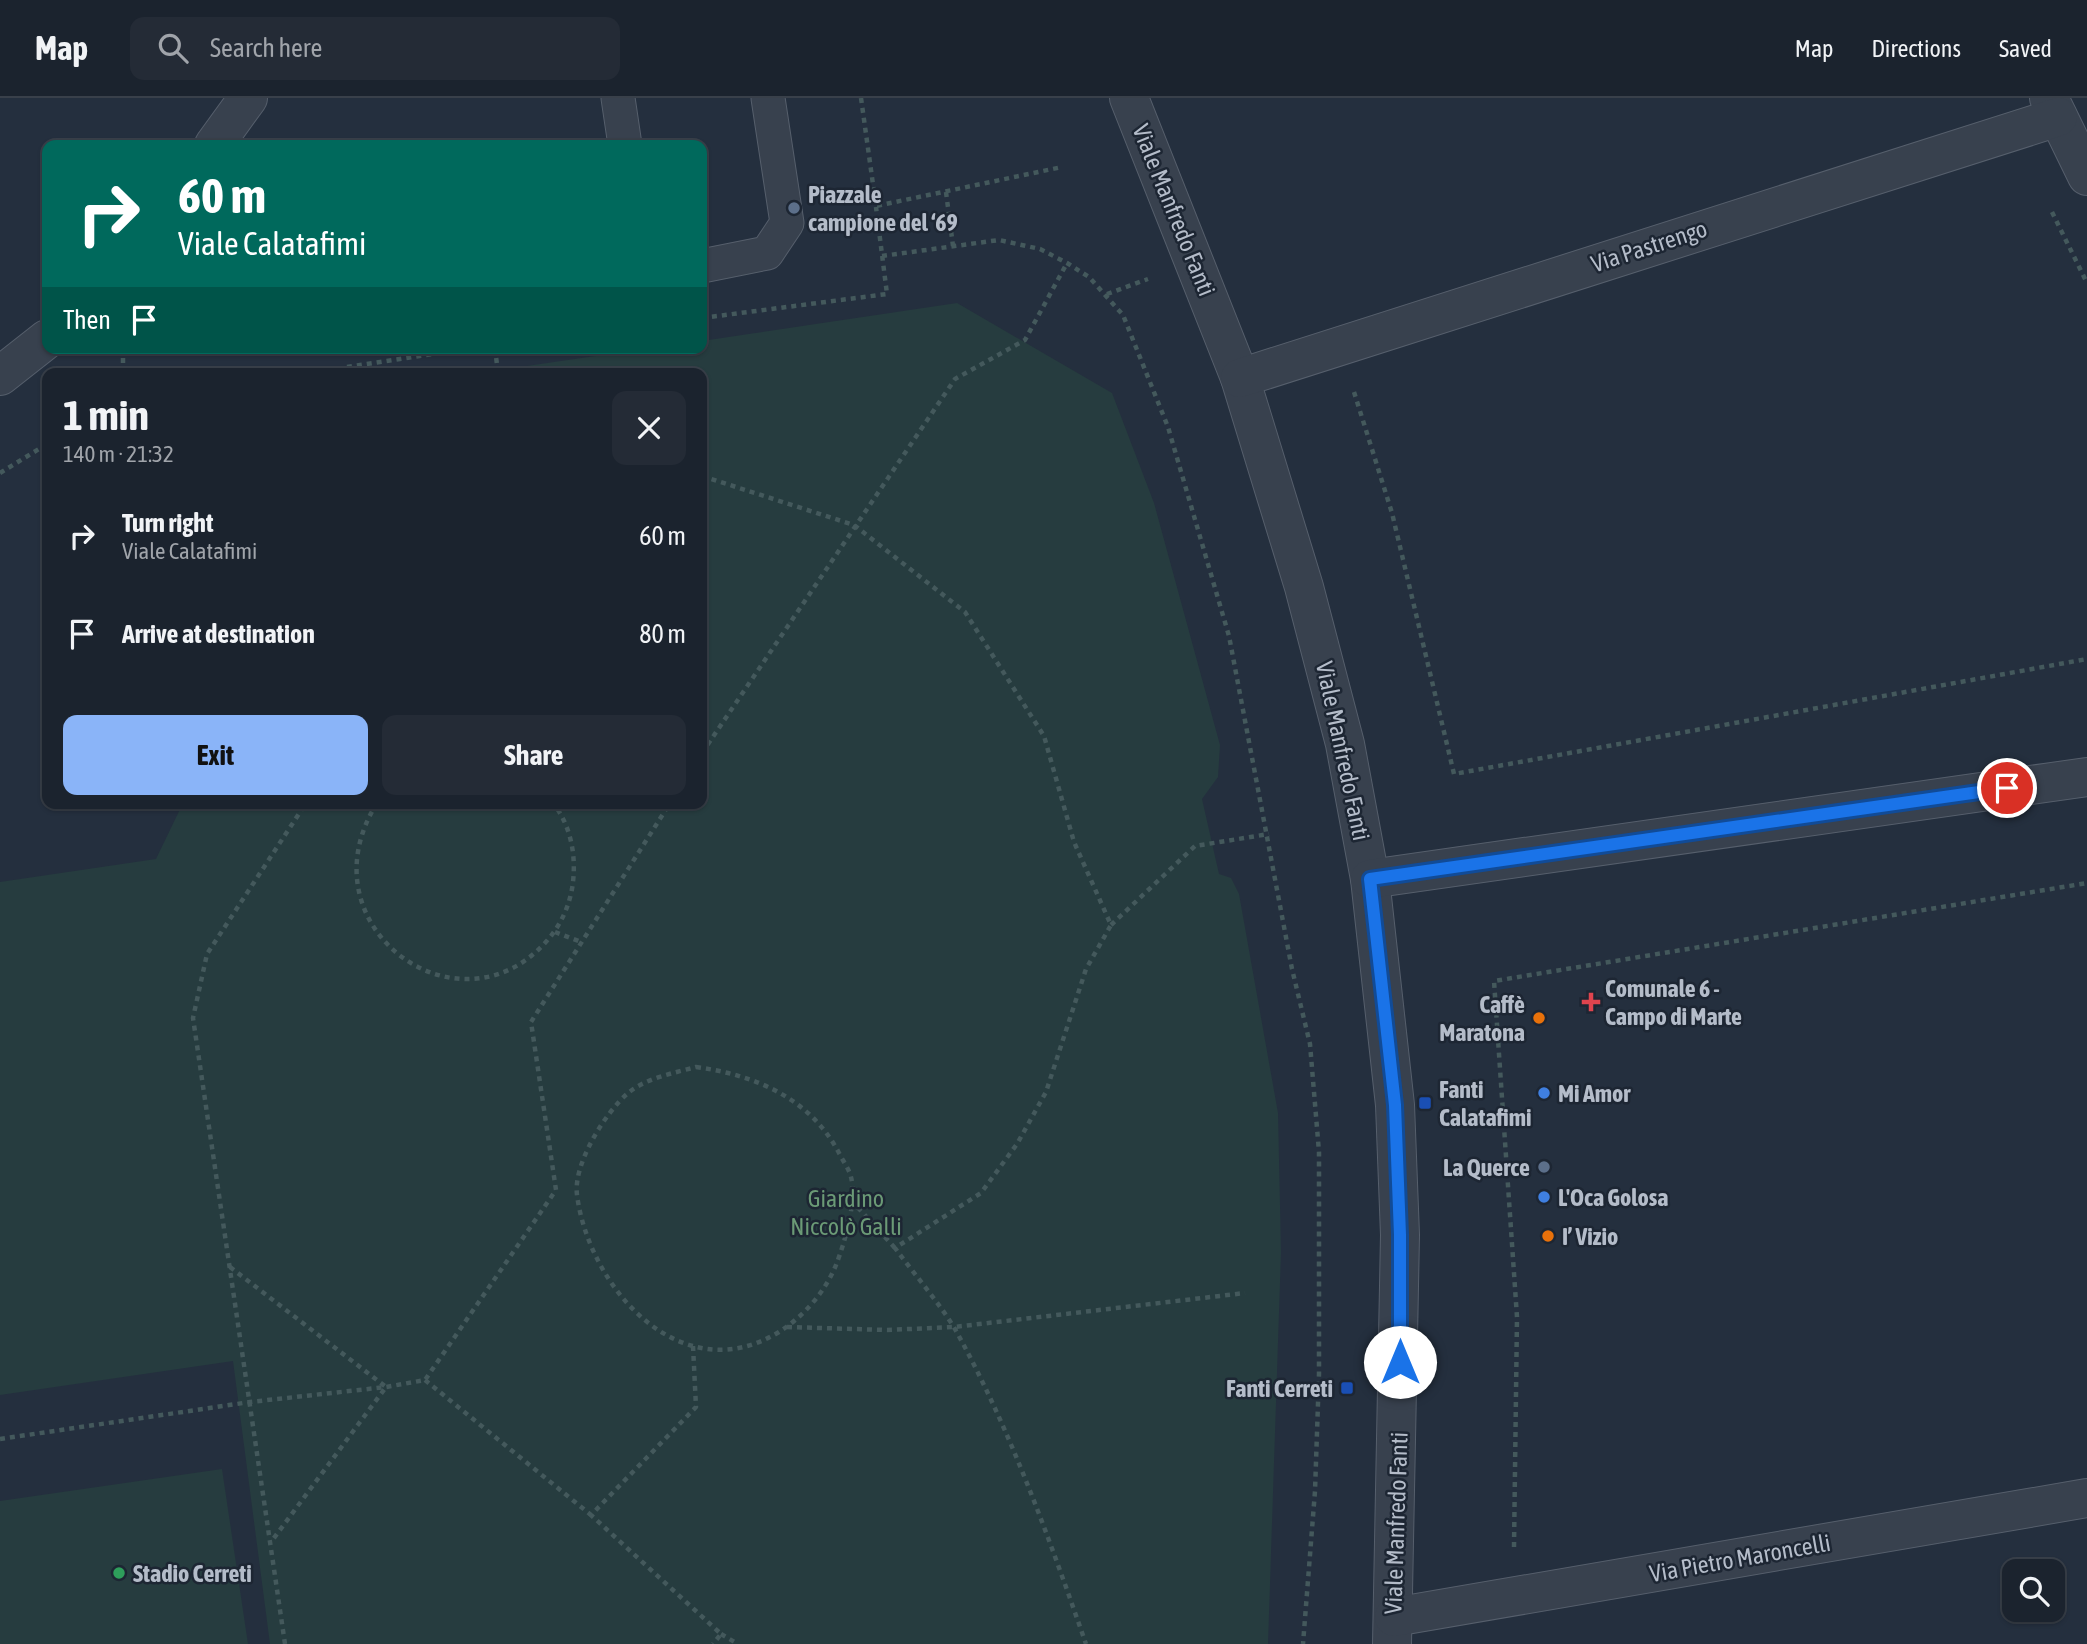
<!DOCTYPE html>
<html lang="en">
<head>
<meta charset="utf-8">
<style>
	:root { --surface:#1b232e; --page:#242b36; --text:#f1f3f6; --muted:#a0a4aa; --line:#39404a; --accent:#8ab4f8 }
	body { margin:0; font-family:"Asap Condensed",sans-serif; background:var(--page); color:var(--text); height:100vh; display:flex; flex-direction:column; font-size:26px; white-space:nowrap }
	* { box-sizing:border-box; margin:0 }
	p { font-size:23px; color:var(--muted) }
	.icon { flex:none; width:38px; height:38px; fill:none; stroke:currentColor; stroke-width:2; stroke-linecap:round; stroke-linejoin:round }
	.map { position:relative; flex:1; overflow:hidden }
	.side { position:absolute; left:42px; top:270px; width:665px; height:441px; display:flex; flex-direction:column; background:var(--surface); border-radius:14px; box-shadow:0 2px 5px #0004,0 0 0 2px var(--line) }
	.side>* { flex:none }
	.top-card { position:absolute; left:42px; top:42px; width:665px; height:214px; border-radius:14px; box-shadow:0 2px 5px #0004,0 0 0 2px var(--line); background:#00695c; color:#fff; overflow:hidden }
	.fabs { position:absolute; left:2002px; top:1461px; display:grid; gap:14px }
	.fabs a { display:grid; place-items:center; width:63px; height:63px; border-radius:14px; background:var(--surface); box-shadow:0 2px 5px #0004,0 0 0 2px var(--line); font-size:35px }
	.pin { position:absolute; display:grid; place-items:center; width:60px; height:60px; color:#fff; margin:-30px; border:4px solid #fff; border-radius:50%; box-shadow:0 2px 7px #0007 }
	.me { position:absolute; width:77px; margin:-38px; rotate:0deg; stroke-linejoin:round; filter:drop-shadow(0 0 5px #0008) }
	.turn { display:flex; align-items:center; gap:24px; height:147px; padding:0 21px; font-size:32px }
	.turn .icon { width:91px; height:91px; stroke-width:2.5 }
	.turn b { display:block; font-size:49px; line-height:60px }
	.then { display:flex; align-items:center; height:66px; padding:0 21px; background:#0003; gap:14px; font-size:26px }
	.round { display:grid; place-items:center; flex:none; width:74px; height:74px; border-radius:14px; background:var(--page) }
	.summary { display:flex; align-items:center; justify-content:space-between; height:119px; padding:0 21px }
	h1 { font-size:42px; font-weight:700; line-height:52px }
	.primary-button { display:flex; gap:14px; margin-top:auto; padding:14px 21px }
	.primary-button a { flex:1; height:80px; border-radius:14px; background:var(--accent); color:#111; font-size:28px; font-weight:700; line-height:80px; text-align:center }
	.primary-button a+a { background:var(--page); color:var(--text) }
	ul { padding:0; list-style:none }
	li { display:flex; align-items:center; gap:21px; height:98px; padding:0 21px }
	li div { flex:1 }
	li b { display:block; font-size:26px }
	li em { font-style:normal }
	header { display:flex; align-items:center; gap:42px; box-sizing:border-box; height:98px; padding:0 35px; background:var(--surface); border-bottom:2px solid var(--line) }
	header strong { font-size:33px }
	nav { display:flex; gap:38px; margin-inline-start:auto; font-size:24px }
	.search { width:490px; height:63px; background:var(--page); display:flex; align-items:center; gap:18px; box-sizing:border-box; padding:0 24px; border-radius:14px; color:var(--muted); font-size:26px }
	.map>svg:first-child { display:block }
	.green { fill:#263c3f }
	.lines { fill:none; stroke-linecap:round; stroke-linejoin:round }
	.lane-casing { stroke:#565f6c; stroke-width:35 }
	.street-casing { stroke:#565f6c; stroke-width:40 }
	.path { stroke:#44595c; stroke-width:4.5; stroke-dasharray:5 5; stroke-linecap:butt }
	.lane { stroke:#38414e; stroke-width:33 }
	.street { stroke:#38414e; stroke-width:38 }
	.route-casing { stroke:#114b97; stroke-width:18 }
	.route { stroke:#1a73e8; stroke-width:12 }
	.service-dot { fill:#5c6f8a; stroke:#1d2633; stroke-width:2.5 }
	.health-dot { fill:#e0444e; stroke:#1d2633; stroke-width:2.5 }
	.food-dot { fill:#e8710a; stroke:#1d2633; stroke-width:2.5 }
	.shop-dot { fill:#3f7fe0; stroke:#1d2633; stroke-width:2.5 }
	.transit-dot { fill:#1a4fb4; stroke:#1d2633; stroke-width:2.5 }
	.leisure-dot { fill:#2e9e5b; stroke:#1d2633; stroke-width:2.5 }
	.labels { text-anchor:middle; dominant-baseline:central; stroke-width:5; stroke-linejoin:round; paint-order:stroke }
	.poi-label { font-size:24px; font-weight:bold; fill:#b4bcc9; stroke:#1d2633; text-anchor:start }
	.street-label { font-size:24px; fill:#b4bcc9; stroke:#1d2633 }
	.park-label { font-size:24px; fill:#6b9a76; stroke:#1d2633 }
</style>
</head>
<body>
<header>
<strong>Map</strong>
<div class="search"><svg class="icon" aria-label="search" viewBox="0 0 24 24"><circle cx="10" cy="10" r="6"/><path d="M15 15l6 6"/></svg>Search here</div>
<nav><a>Map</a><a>Directions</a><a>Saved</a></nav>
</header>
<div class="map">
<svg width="2087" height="1546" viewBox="0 0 2087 1546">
	<rect width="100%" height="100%" fill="#242f3e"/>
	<g class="green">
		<path d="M957,205l155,90 42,110 66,242 -2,32 -16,22 17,75 12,4 8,16 39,219 3,139 -13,392h-998l-37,-283 -233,34v-513l156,-23 27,-56h519v-430h-223l171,-25h52v-7z"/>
		<path d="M222,1371l26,175h-248v-143z"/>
	</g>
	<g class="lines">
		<defs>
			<g id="lane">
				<path d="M618,0l7,47"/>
				<path d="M702,168l65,-13 20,-30 -19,-125"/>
			</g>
			<g id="street">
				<path d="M1129,0l111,280 64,209 41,157 25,135 25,226 5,130 -8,409"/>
				<path d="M2049,0l38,78"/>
				<path d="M214,47l34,-47"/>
				<path d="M0,278l47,-37"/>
				<path d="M1240,280l818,-261"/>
				<path d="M1370,781l717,-102"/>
				<path d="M1394,1519l693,-119"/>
			</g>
		</defs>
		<use href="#lane" class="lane-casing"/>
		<use href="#street" class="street-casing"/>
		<g class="path">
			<path d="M861,0l15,108 186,-39"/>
			<path d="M946,94l7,54"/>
			<path d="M2052,114l35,71"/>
			<path d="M882,158l117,-16 41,9 27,14 22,14 34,38 45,112 61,209 63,333 18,75 9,108v222l-4,117 -12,153"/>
			<path d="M1107,196l41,-15"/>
			<path d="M702,220l185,-24 -11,-87"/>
			<path d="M123,250v25"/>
			<path d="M495,250l3,25"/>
			<path d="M347,269l125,-19"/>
			<path d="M1354,294l38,121 62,261 633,-115"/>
			<path d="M0,375l47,-29"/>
			<path d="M702,378l152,49 111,87 79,124 30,106 37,83 -25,44 -40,123 -29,52 -36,49 -86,55c19,26 43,53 60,81 55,99 94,209 131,315"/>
			<path d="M702,655l253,-374 70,-39 42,-77"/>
			<path d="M377,705c-76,121 78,236 167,141 15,-16 24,-34 28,-55 5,-30 0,-62 -19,-86"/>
			<path d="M1111,827l84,-79 74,-12"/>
			<path d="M555,834l26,10"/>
			<path d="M696,969c59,8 114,31 143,86 4,8 10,16 12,24 6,24 -6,65 -15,88 -11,27 -32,51 -57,67 -98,60 -190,-44 -202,-137 -4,-31 28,-82 51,-102 18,-15 46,-20 68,-26z"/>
			<path d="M851,1102l44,48"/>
			<path d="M230,1169l156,120 -115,155"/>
			<path d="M787,1229l100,3 67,-3 291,-34"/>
			<path d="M693,1248l3,61 -105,108 130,119 -8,10"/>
			<path d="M425,1282l166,135"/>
			<path d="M0,1341l250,-37 136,-15 39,-7 131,-190 -25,-168 139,-219"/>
			<path d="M1514,1449l3,-230 -23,-336 593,-98"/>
			<path d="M721,1536l17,10"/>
			<path d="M285,1546l-92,-626 14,-64 99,-151"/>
		</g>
		<use href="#lane" class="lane"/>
		<use href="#street" class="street"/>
	</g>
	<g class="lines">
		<defs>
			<path id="route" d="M1400,1264v-127l-5,-130 -25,-226 637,-91"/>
		</defs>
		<use href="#route" class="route-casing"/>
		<use href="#route" class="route"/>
	</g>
	<g class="service-dot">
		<circle cx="794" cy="110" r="7"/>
		<circle cx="1544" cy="1069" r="7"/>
	</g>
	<path class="health-dot" d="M1587.5 893.5h7v7h7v7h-7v7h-7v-7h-7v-7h7z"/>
	<g class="food-dot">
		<circle cx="1539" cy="920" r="7"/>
		<circle cx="1548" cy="1138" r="7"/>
	</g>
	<g class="shop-dot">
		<circle cx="1544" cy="995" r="7"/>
		<circle cx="1544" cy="1099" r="7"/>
	</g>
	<g class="transit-dot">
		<rect x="1418" y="998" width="14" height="14" rx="3.5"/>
		<rect x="1340" y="1283" width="14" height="14" rx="3.5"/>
	</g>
	<circle class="leisure-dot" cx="119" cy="1475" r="7"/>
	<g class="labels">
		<g class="poi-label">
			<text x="808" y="96">Piazzale<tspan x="808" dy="28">campione del ‘69</tspan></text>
			<text x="1605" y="890">Comunale 6 -<tspan x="1605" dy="28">Campo di Marte</tspan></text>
			<text x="1525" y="906" text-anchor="end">Caffè<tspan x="1525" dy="28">Maratona</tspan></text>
			<text x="1439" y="991">Fanti<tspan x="1439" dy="28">Calatafimi</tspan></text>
			<text x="1558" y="995">Mi Amor</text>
			<text x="1530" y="1069" text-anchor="end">La Querce</text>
			<text x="1558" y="1099">L'Oca Golosa</text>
			<text x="1562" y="1138">I’ Vizio</text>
			<text x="1333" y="1290" text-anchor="end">Fanti Cerreti</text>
			<text x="133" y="1475">Stadio Cerreti</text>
		</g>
		<g class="street-label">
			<text transform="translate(1174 112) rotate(68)">Viale Manfredo Fanti</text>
			<text transform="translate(1649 148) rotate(-18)">Via Pastrengo</text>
			<text transform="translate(1343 653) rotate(78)">Viale Manfredo Fanti</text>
			<text transform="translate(1396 1425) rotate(-88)">Viale Manfredo Fanti</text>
			<text transform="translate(1740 1460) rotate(-10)">Via Pietro Maroncelli</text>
		</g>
		<g class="park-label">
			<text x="846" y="1100">Giardino<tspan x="846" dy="28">Niccolò Galli</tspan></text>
		</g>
	</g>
</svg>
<div class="fabs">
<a><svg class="icon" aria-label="search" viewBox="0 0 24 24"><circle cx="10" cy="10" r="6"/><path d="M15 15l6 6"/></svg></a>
</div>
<div class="pin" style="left:2007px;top:690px;background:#d93025"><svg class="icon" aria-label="arrive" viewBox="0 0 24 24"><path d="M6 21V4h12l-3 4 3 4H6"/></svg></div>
<svg class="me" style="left:1400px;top:1264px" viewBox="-20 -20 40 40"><circle r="19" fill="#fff"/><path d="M0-13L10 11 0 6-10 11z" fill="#1a73e8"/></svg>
<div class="top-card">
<div class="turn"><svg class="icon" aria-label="right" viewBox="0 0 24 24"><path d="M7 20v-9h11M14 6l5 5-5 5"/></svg><div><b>60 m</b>Viale Calatafimi</div></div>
<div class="then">Then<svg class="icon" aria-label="arrive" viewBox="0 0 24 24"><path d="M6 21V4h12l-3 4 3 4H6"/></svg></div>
</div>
<section class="side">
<div class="summary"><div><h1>1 min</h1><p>140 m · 21:32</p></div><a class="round"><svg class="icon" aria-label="close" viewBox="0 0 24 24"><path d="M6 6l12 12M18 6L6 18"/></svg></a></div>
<ul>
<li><svg class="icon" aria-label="right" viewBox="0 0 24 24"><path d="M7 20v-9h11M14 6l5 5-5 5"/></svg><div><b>Turn right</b><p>Viale Calatafimi</p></div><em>60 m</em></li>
<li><svg class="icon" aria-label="arrive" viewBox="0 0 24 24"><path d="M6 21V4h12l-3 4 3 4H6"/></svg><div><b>Arrive at destination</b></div><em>80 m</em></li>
</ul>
<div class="primary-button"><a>Exit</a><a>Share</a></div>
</section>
</div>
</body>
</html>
